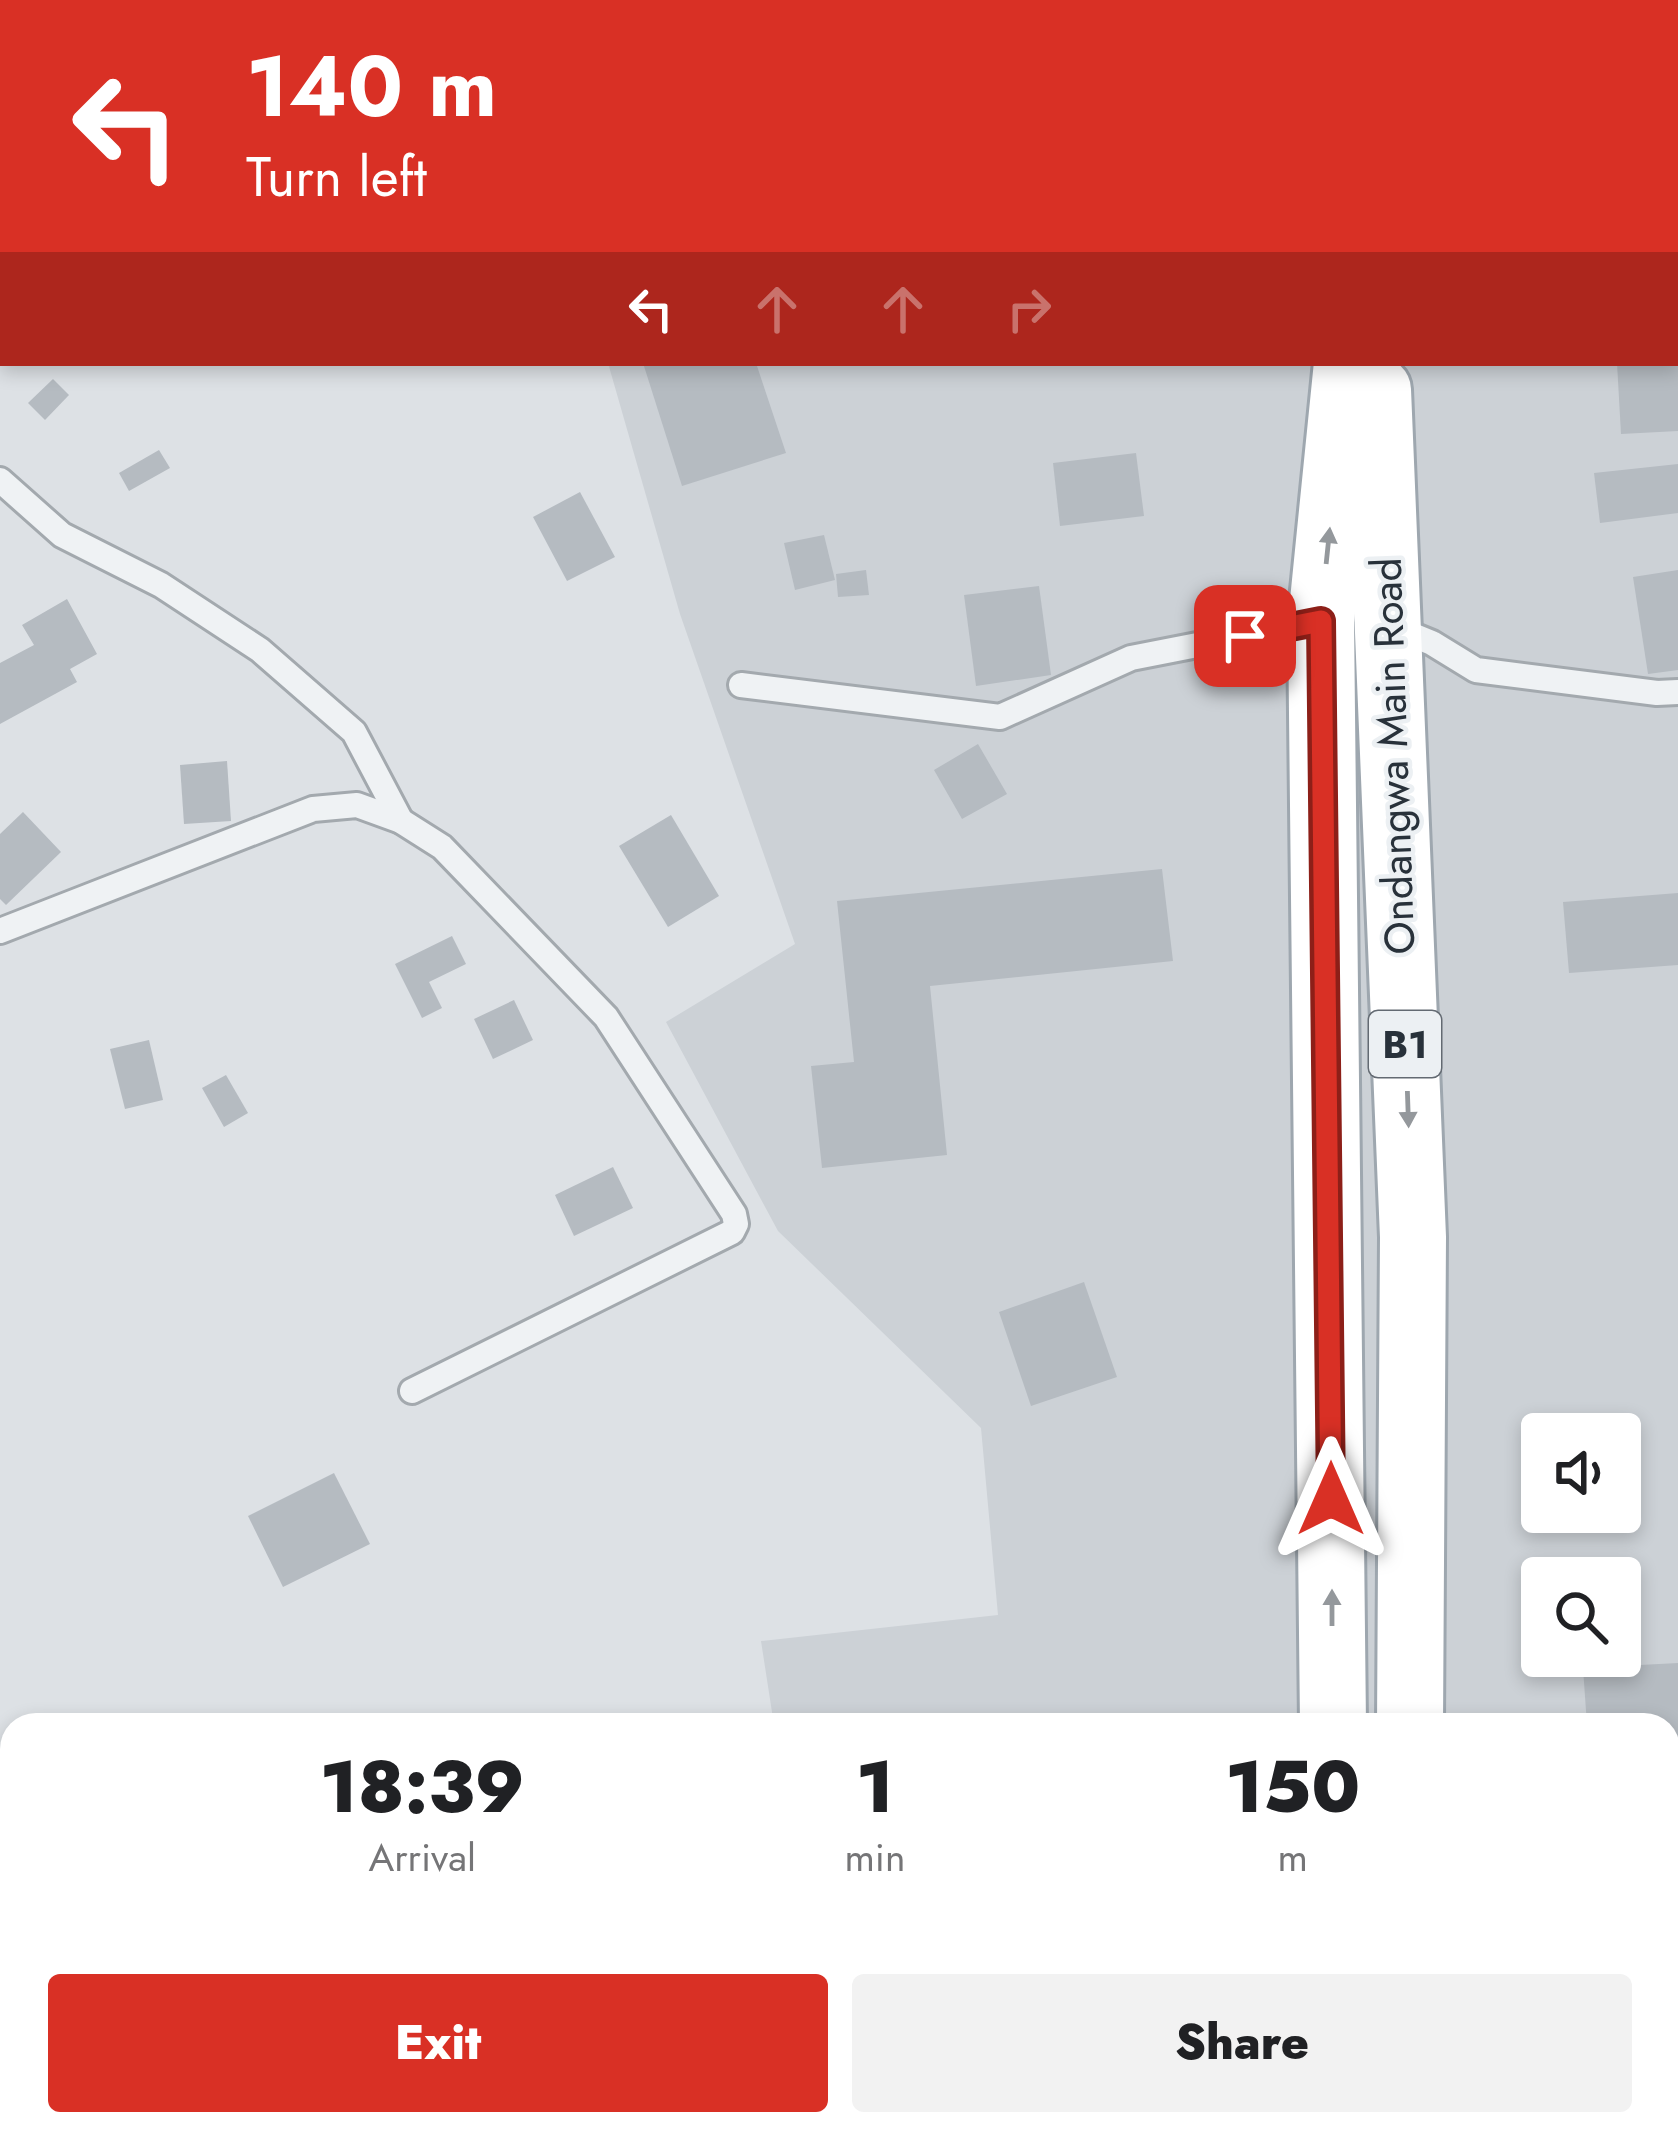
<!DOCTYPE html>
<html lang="en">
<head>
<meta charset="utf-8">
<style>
	:root { --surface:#fff; --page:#f2f2f2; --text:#202124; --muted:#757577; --accent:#d93025 }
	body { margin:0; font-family:Jost,sans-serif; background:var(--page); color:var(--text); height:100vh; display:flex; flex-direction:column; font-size:45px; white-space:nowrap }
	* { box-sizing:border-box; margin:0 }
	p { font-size:39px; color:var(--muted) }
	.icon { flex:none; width:66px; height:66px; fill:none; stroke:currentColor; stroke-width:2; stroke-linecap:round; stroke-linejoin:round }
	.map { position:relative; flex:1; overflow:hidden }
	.panel { position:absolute; left:0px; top:1713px; width:1680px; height:423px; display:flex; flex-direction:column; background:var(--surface); border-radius:36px 36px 0 0; box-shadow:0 6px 18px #0003 }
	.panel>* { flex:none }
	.guide { position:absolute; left:0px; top:0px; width:1680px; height:366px; box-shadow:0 6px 18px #0003; background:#d93025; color:#fff; overflow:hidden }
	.tools { position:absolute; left:1521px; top:1413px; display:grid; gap:24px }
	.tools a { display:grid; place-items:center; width:120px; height:120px; border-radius:12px; background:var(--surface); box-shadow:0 6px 18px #0003; font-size:60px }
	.pin { position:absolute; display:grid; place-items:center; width:102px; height:102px; color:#fff; margin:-51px; border-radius:24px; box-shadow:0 6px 18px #0006 }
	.me { position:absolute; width:132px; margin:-66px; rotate:0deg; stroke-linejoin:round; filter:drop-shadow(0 0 9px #0008) }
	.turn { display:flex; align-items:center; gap:42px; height:252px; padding:0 48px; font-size:54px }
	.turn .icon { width:156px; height:156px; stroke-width:2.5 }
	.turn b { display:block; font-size:84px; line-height:102px }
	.lanes { display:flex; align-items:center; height:114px; padding:0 48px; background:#0003; justify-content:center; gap:60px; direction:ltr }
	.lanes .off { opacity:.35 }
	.eta { display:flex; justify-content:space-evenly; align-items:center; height:204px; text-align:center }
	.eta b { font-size:72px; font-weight:800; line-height:84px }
	.action { display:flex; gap:24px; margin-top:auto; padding:24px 48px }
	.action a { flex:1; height:138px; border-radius:12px; background:var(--accent); color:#fff; font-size:48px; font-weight:800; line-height:138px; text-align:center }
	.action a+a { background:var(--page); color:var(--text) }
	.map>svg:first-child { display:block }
	.built { fill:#ccd1d6; fill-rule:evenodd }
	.building { fill:#b5bbc1 }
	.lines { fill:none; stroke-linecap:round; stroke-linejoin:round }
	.lane-casing { stroke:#a3a9ae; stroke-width:30 }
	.street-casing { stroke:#a3a9ae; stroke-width:54 }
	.primary-casing { stroke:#9ea7af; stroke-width:72 }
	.lane { stroke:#eff2f4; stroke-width:24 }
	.street { stroke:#eff2f4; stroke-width:48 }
	.secondary { stroke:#fff; stroke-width:66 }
	.primary { stroke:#fff; stroke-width:66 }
	.oneway { fill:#94989c }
	.route-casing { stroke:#8d1f18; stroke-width:30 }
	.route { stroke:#d93025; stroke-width:21 }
	.labels { text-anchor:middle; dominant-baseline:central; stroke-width:9; stroke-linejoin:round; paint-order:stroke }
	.shield { fill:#ecf0f3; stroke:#636a72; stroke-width:3 }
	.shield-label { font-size:39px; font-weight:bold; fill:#28313a }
	.street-label { font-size:42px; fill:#28313a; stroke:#ecf0f3 }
</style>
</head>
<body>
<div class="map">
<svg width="1678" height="2135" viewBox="0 0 1678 2135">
	<rect width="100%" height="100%" fill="#dde1e5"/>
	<path class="built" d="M1484,0h194v2135h-1369l1,-11h1358v-399h-894l-13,-84 237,-26 -17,-187 -203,-197 -112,-209 129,-78 -115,-330 -72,-251h1069v-360zM1542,1434h78v78h-78zM1542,1578h78v78h-78z"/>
	<g class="building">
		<path d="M643,363h113l30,90 -104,33z"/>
		<path d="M1617,363h61v68l-57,3z"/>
		<path d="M53,379l16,16 -24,25 -17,-17z"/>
		<path d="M159,450l11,18 -41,23 -10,-18z"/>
		<path d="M1136,453l8,63 -84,10 -7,-63z"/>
		<path d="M1678,464v49l-78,10 -6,-50z"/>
		<path d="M580,492l35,65 -48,24 -34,-64z"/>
		<path d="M824,535l11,45 -40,10 -11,-47z"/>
		<path d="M866,570l3,25 -31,2 -2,-23z"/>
		<path d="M1678,570v100l-30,4 -15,-97z"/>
		<path d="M1039,586l12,89 -75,11 -12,-91z"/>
		<path d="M67,599l30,55 -27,15 7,13 -77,42v-61l34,-18 -12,-20z"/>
		<path d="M978,744l29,50 -45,25 -28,-49z"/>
		<path d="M227,761l4,60 -47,3 -4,-59z"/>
		<path d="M23,812l38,40 -55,53 -6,-6v-65z"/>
		<path d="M671,815l48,81 -51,31 -49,-81z"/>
		<path d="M1162,869l11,92 -243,25 17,169 -125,13 -11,-102 43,-4 -17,-161z"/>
		<path d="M1678,893v72l-109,8 -6,-71z"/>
		<path d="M452,936l14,28 -37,18 13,26 -20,10 -27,-54z"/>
		<path d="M514,1000l19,40 -40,19 -19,-40z"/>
		<path d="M149,1040l14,60 -38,9 -15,-60z"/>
		<path d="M226,1075l22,38 -24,14 -22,-39z"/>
		<path d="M613,1167l20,41 -59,28 -19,-41z"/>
		<path d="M1084,1282l33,95 -86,29 -32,-94z"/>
		<path d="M334,1473l36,71 -87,43 -35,-71z"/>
		<path d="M1678,1663v116h-10v-54h-81l-4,-57z"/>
		<path d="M1678,1831v116l-10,13v-128z"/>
		<path d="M593,2124h126v1l-31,10h-91z"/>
		<rect x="1537" y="2124" width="59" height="11"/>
		<path d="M357,2130l72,1v4h-72z"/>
	</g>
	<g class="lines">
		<defs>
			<g id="lane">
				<path d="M0,480l62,55 99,50 99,65 94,82 47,89"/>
				<path d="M1393,627l39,16 44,27 181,23 21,-1"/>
				<path d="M741,685l259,32 131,-59 189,-37"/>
				<path d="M0,931l313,-122 44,-4 44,16 41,26 164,170 128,197 2,10 -4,8 -320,159"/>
				<path d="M24,2135l29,-11"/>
			</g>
			<g id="street">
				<path d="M1503,3l10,-3"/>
				<path d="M1668,2105l10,6"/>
			</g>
			<g id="primary">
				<path d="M1356,3v-3"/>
				<path d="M1378,390l35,847 -3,488"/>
				<path d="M1333,1725l-12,-1104 26,-258"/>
				<path d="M1410,2124v11"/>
				<path d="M1332,2135v-11"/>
			</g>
		</defs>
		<use href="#lane" class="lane-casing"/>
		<use href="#street" class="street-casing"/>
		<use href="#primary" class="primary-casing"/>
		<use href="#lane" class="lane"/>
		<use href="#street" class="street"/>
		<g class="secondary">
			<path d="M108,3l2,-3"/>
			<path d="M0,125l3,-3"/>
		</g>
		<use href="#primary" class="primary"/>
	</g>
	<defs><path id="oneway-solid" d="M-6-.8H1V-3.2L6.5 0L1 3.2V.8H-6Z" transform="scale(3)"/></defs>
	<g class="oneway">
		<use href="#oneway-solid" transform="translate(1328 546) rotate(-84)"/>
		<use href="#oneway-solid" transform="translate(1408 1109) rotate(88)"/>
		<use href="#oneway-solid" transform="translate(1332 1608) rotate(-90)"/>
	</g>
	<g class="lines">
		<defs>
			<path id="route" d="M1245,636l76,-15 10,878"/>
		</defs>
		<use href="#route" class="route-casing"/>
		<use href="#route" class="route"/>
	</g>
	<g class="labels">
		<rect class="shield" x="1369" y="1011" width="72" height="66" rx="9"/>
		<g class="shield-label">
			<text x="1405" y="1044">B1</text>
		</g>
		<g class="street-label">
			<text transform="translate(1393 756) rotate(-92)">Ondangwa Main Road</text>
		</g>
	</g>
</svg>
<div class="tools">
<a><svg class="icon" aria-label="sound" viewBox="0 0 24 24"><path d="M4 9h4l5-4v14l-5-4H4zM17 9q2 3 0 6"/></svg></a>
<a><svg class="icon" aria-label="search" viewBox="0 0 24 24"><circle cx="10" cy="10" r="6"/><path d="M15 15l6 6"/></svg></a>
</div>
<div class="pin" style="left:1245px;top:636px;background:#d93025"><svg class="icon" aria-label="arrive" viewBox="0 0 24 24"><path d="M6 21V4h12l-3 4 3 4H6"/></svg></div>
<svg class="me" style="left:1331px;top:1499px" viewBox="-20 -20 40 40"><path d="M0-17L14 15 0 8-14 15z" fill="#d93025" stroke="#fff" stroke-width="4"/></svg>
<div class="guide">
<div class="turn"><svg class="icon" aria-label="left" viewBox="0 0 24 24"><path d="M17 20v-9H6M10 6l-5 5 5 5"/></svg><div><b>140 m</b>Turn left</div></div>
<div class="lanes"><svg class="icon" aria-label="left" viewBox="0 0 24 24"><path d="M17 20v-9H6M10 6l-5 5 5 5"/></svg><svg class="icon off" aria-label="ahead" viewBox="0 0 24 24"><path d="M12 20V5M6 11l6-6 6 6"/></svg><svg class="icon off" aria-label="ahead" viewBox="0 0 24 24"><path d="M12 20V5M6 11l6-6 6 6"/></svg><svg class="icon off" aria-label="right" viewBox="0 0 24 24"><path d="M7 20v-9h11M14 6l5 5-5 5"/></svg></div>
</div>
<section class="panel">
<div class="eta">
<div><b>18:39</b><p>Arrival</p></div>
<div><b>1</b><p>min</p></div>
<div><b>150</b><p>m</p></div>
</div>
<div class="action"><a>Exit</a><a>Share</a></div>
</section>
</div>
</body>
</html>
